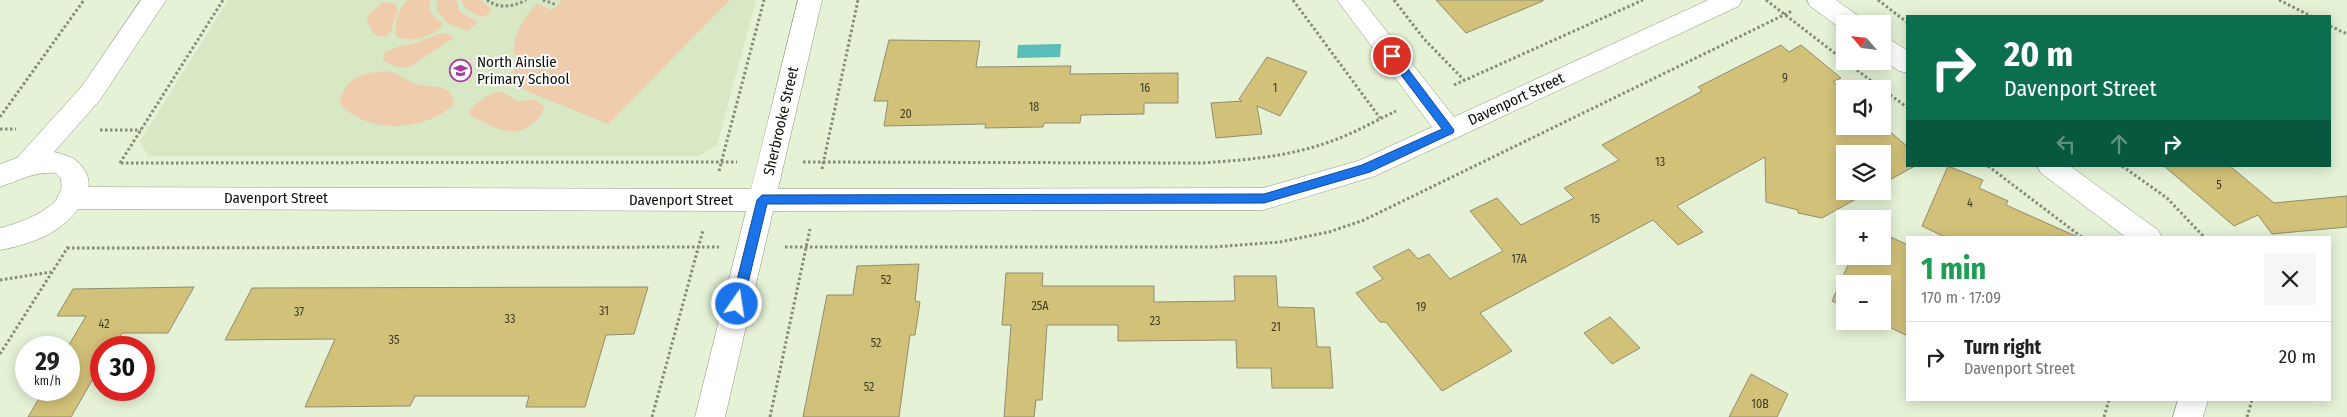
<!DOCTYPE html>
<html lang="en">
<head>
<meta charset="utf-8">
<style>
	:root { --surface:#fff; --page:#f6f6f6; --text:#222; --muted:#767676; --line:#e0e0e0 }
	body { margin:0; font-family:"Fira Sans Condensed",sans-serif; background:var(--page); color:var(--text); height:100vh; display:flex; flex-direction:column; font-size:19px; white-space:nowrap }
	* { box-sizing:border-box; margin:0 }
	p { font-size:16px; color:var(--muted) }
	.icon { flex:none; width:28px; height:28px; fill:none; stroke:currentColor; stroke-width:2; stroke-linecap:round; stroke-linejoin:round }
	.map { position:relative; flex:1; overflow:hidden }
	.sheet { position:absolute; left:1906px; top:236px; width:425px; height:165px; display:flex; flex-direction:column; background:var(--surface); border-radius:0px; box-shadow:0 2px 12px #0003 }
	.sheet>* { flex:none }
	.hud { position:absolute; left:1906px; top:15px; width:425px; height:152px; border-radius:0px; box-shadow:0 2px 12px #0003; background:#0b6e4f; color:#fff; overflow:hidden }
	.needle { width:32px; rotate:298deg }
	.controls { position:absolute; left:1836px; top:15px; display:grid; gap:10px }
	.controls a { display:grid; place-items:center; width:55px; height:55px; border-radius:0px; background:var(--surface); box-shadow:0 2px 12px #0003; font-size:25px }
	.speed { position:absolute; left:15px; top:336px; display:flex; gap:10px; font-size:25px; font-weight:700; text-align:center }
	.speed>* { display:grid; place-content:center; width:65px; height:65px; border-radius:50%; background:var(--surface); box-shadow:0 2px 12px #0003; line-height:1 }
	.speed small { font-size:12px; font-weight:400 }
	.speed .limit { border:8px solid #d22; background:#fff; color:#111 }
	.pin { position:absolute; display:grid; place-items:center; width:42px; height:42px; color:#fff; margin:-21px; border:2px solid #fff; border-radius:50%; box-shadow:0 1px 5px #0007 }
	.me { position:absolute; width:55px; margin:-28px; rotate:13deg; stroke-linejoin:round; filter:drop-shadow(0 0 4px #0008) }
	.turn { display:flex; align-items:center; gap:18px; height:105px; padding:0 15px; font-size:22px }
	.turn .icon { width:65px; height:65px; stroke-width:2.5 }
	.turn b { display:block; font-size:35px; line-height:42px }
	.lanes { display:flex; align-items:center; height:48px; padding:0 15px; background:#0003; justify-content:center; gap:25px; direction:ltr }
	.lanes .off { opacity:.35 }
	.round { display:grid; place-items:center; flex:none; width:52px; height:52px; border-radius:0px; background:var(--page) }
	.head { display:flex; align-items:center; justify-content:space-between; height:85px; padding:0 15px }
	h1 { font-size:30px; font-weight:700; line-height:38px; color:#1e9e55 }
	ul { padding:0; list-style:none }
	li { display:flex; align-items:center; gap:15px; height:70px; padding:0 15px; border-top:1px solid var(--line) }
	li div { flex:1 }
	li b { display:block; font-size:19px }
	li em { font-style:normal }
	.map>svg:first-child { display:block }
	.built { fill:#d8e7c4 }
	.green { fill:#efccac }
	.water { fill:#5abdb7 }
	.building { fill:#d2c179; stroke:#928c70 }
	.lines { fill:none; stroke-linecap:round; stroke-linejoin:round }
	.minor-casing { stroke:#8b977d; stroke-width:1 }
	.secondary-casing { stroke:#8b977d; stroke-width:1 }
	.path { stroke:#838c79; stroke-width:3; stroke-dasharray:2.5 2.5; stroke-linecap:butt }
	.minor { fill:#fff; fill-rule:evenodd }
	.secondary { fill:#fff; fill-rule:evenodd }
	.route { fill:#1a73e8; stroke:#114b97 }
	.labels { text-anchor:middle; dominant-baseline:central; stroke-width:4; stroke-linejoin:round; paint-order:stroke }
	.number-label { font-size:12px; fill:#3d3c23 }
	.poi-label { font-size:15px; fill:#0b0f06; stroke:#fff; text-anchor:start }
	.street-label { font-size:15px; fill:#0b0f06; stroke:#fff }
</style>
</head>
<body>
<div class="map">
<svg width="2347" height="417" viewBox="0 0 2347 417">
	<rect width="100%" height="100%" fill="#e5f2d6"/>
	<path class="built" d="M228,0h528l-39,145 -18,11h-551l-8,-15z"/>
	<g class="green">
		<path d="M408,0h23l-2,5 3,10 11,9c-9,13 -31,19 -46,13 -4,-12 1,-28 11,-37z"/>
		<path d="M437,0h20l2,11 19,12 -11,8 -18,-7 -12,-13z"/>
		<path d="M462,0h19l11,10 -8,7c-10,-3 -16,-5 -22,-14z"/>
		<path d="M560,0h170l-122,124 -106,-43 18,-17c-16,-17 4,-47 17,-60l15,6 10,-9z"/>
		<path d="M388,2l6,2 4,6 -6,15v6c-13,14 -24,0 -25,-15l15,-13z"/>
		<path d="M442,33l8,2 3,3 -43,29c-11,2 -18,-1 -27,-7l1,-7 13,-6 16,-3z"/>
		<path d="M390,71c10,4 20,12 30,14 16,4 31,-3 34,19 -29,28 -86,31 -114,0 5,-28 24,-32 50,-33z"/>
		<path d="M498,92h4l15,9 19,-1 8,7c-2,9 -7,14 -14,19 -19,13 -40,-1 -59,-10l-2,-4c7,-9 18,-18 29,-20z"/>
	</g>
	<path class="water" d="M1061,44l-1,13 -43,1 1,-13z"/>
	<g class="building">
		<path d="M1436,0h107v1l-77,32z"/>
		<path d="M889,40l91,1 -4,26 95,-1 -1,8 108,-1v30h-34v11l-63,1 -1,8h-36l-1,4 -58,1 1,-4 -102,2 4,-25h-14z"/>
		<path d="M1781,45l8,7 12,-7 40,33 -8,4 12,11v33l37,-1 26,22v19h7l-33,18v-30h-37v37h25l-48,27 -24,-5v-3l-32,-8 -1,-45 -88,49 26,26 -25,13 -25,-25 -173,93 32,38 -70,40 -56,-69h-6l-24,-29 27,-14 -10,-12 36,-18 9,10 11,-5 21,25 53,-28 -33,-40 27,-13 24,27 53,-27 -10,-10 55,-28 -17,-15 100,-54 -4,-4z"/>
		<path d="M1267,57l40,15 -27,44 -23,-10 5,28 -46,4 -5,-35 31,-2 -3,-2z"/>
		<path d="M1948,166l35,14 -4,8 29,13 -2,4 74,33h-133l-25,-12z"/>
		<path d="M2164,166h66l44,37 73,-7v31l-75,7 -14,-19 -24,11z"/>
		<path d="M1882,233l26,12v91l-32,-15h6v-37h-37v23l-13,-6 20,-45h30z"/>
		<path d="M919,264l-4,37 5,1 -5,33h-5l-11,82h-96l24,-122h26l4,-29z"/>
		<path d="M1006,273h37l-1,13h112v16l81,-1 -1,-25h42l2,31 36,1 3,39h13l3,41h-61l-1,-20h-34l-1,-28 -118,1v-16h-71l-5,75h-6l-2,17h-30l7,-92h-9z"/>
		<path d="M194,287l-26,46h-46l-9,15h-12v17l-30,52h-43l16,-27h25v-45l17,-29h-29l16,-27z"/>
		<path d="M648,287l-14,47 -28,1 -21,72h-59l3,-11h-114l-5,10 -105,1 30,-68 -110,1 27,-52z"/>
		<path d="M1610,317l30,31 -28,16 -28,-31z"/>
		<path d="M1751,374l37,20 -11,23h-48z"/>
	</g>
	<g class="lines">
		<defs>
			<g id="minor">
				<path d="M798,0h24l-44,189 485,-1 95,-27 74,-34 -95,-127h25l92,117 254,-117h34l-3,6 -364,170 -112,34 -490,1 -48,206h-30l51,-206 -675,-2 -10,-3 -4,-8 4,-8 10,-3 680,2z"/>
				<path d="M1807,0h29l25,18 3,6h-19v7l-2,-1 -33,-24z"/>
				<path d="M1882,37l9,3 17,11v22l-9,-2 -17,-12z"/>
				<path d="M2037,166h33l88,64 4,8h-35l-86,-65z"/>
				<path d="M2178,400h30l-5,17h-30z"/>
			</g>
			<path id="secondary" d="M141,0h25l-66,100 -46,52c16,4 26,7 33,23 3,7 2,15 -2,22 -15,33 -51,47 -85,53v-22c17,-4 56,-18 61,-37 1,-3 0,-8 0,-12l-5,-6c-20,-2 -37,7 -56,14v-23l17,-6 65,-72z"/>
		</defs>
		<use href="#minor" class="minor-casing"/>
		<use href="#secondary" class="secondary-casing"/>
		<g class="path">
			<path d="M487,0c12,9 26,7 39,0"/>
			<path d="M543,0l14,5"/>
			<path d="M1293,0l87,118"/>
			<path d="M1394,0l30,39 40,41"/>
			<path d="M1766,0l79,61"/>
			<path d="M1878,0l30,23"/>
			<path d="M2279,0l32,16"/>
			<path d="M2330,26l17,8"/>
			<path d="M1845,61l37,28"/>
			<path d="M1454,85l189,-85"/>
			<path d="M1882,89l26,19"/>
			<path d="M0,117l84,-117"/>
			<path d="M0,129h16"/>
			<path d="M100,130h41"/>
			<path d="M803,162l399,1c42,-3 84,-6 124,-20 25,-8 47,-21 70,-32"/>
			<path d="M120,163l103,-163"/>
			<path d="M121,163l616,-1"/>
			<path d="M1988,166l95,72"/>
			<path d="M2122,166l45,32 38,40"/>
			<path d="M822,169l36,-169"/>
			<path d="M719,171l45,-171"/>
			<path d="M785,247h429l66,-5 49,-10 35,-12 428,-209"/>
			<path d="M67,248l652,-1"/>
			<path d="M0,280l51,-8"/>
			<path d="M0,354l68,-107"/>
			<path d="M652,417l51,-187"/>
			<path d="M770,417l40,-188"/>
			<path d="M2104,417l5,-17"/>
			<path d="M2247,417l5,-17"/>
		</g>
		<use href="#minor" class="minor"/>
		<use href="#secondary" class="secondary"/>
	</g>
	<path class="route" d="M1392,52l4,1 58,77 -1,3 -83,39 -106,31 -497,1 -24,100 -6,5 -6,-5 26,-104 5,-5 502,-1 98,-29 80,-36 -53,-70v-6z"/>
	<defs>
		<symbol id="school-ring" viewBox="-11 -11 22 22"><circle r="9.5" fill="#fff" stroke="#a73d9f" stroke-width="1.5"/><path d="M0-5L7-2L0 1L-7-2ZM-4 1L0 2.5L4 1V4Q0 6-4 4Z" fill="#a73d9f"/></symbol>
	</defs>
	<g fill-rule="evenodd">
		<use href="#school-ring" x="448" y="58" width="25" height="25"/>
	</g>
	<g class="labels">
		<g class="number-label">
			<text x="1785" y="78">9</text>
			<text x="1145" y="88">16</text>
			<text x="1275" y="88">1</text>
			<text x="1034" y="107">18</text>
			<text x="906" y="114">20</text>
			<text x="1660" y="162">13</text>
			<text x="2219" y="185">5</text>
			<text x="1970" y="203">4</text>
			<text x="1595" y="219">15</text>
			<text x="1519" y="259">17A</text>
			<text x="886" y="280">52</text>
			<text x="1040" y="306">25A</text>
			<text x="1421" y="307">19</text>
			<text x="604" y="311">31</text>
			<text x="299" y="312">37</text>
			<text x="510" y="319">33</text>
			<text x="1155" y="321">23</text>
			<text x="104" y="324">42</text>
			<text x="1276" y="327">21</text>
			<text x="394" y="340">35</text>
			<text x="876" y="343">52</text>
			<text x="869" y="387">52</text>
			<text x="1760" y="404">10B</text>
		</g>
		<g class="poi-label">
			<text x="477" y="62">North Ainslie<tspan x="477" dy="17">Primary School</tspan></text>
		</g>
		<g class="street-label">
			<text transform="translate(1516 99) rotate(-25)">Davenport Street</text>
			<text transform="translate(781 121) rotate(-77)">Sherbrooke Street</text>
			<text x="276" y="198">Davenport Street</text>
			<text x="681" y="200">Davenport Street</text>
		</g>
	</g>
</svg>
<div class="controls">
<a><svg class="needle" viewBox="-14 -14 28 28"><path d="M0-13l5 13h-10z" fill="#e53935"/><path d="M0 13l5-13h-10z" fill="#767676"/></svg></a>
<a><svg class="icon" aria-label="sound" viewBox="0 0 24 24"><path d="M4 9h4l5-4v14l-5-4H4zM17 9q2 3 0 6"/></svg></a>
<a><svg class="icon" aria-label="layers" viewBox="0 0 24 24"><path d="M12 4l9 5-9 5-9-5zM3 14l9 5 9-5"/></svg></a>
<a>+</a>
<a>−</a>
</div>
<div class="speed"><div>29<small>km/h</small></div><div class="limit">30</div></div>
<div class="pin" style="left:1392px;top:56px;background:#d93025"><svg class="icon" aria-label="arrive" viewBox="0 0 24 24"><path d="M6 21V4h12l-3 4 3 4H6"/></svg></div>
<svg class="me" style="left:737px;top:304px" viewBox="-20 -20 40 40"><circle r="17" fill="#1a73e8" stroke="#fff" stroke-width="3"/><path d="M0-11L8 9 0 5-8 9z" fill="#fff"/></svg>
<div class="hud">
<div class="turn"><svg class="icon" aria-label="right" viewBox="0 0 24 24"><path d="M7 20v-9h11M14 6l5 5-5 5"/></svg><div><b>20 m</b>Davenport Street</div></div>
<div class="lanes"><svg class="icon off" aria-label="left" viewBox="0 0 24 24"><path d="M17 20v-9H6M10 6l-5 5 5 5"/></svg><svg class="icon off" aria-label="ahead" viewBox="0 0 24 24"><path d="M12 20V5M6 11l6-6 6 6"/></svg><svg class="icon" aria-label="right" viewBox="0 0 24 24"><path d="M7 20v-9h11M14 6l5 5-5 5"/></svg></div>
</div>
<section class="sheet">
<div class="head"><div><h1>1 min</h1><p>170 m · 17:09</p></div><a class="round"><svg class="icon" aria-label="close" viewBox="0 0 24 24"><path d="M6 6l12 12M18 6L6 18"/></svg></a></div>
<ul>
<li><svg class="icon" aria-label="right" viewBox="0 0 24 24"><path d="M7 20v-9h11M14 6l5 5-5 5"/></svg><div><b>Turn right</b><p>Davenport Street</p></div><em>20 m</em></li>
</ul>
</section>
</div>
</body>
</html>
